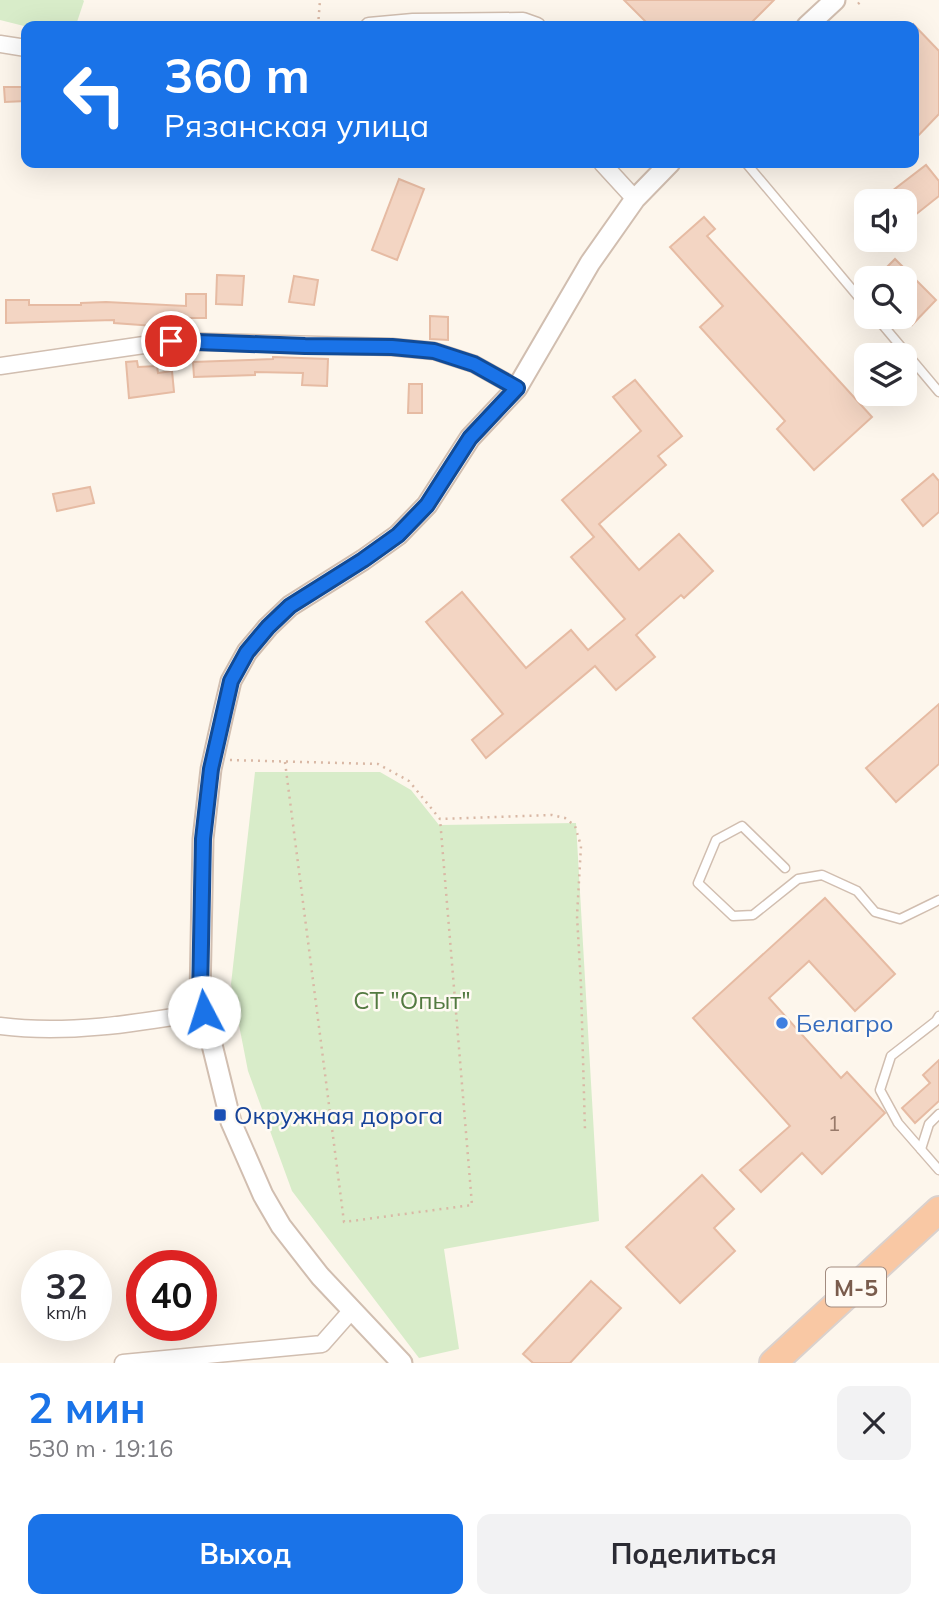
<!DOCTYPE html>
<html lang="ru">
<head>
<meta charset="utf-8">
<style>
	:root { --surface:#fff; --page:#f2f2f3; --text:#2b2b33; --muted:#7c7c81; --accent:#1a73e8 }
	body { margin:0; font-family:Mulish,sans-serif; background:var(--page); color:var(--text); height:100vh; display:flex; flex-direction:column; font-size:26px; white-space:nowrap }
	* { box-sizing:border-box; margin:0 }
	p { font-size:23px; color:var(--muted) }
	.icon { flex:none; width:38px; height:38px; fill:none; stroke:currentColor; stroke-width:2; stroke-linecap:round; stroke-linejoin:round }
	.map { position:relative; height:1363px; overflow:hidden }
	.panel { display:flex; flex-direction:column; background:var(--surface); flex:1 }
	.panel>* { flex:none }
	.guide { position:absolute; left:21px; top:21px; width:898px; height:147px; border-radius:14px; box-shadow:0 7px 28px #0002; background:#1a73e8; color:#fff; overflow:hidden }
	.fabs { position:absolute; left:854px; top:189px; display:grid; gap:14px }
	.fabs a { display:grid; place-items:center; width:63px; height:63px; border-radius:14px; background:var(--surface); box-shadow:0 7px 28px #0002; font-size:35px }
	.speed { position:absolute; left:21px; top:1250px; display:flex; gap:14px; font-size:35px; font-weight:700; text-align:center }
	.speed>* { display:grid; place-content:center; width:91px; height:91px; border-radius:50%; background:var(--surface); box-shadow:0 7px 28px #0002; line-height:1 }
	.speed small { font-size:18px; font-weight:400 }
	.speed .limit { border:10px solid #d22; background:#fff; color:#111 }
	.pin { position:absolute; display:grid; place-items:center; width:60px; height:60px; color:#fff; margin:-30px; border:4px solid #fff; border-radius:50%; box-shadow:0 2px 7px #0007 }
	.me { position:absolute; width:77px; margin:-38px; rotate:355deg; stroke-linejoin:round; filter:drop-shadow(0 0 5px #0008) }
	.turn { display:flex; align-items:center; gap:24px; height:147px; padding:0 28px; font-size:32px }
	.turn .icon { width:91px; height:91px; stroke-width:2.5 }
	.turn b { display:block; font-size:49px; line-height:60px }
	.round { display:grid; place-items:center; flex:none; width:74px; height:74px; border-radius:14px; background:var(--page) }
	.headline { display:flex; align-items:center; justify-content:space-between; height:119px; padding:0 28px }
	h1 { font-size:42px; font-weight:700; line-height:52px; color:var(--accent) }
	.button { display:flex; gap:14px; margin-top:auto; padding:14px 28px }
	.button a { flex:1; height:80px; border-radius:14px; background:var(--accent); color:#fff; font-size:28px; font-weight:700; line-height:80px; text-align:center }
	.button a+a { background:var(--page); color:var(--text) }
	.map>svg:first-child { display:block }
	.green { fill:#d8ecc9 }
	.building { fill:#f3d5c3; stroke:#e6bba3; stroke-width:2 }
	.lines { fill:none; stroke-linecap:round; stroke-linejoin:round }
	.service-casing { stroke:#d1beb0; stroke-width:11 }
	.minor-casing { stroke:#d1beb0; stroke-width:19 }
	.tertiary-casing { stroke:#d1beb0; stroke-width:23 }
	.trunk-casing { stroke:#dad1cd; stroke-width:30 }
	.path { stroke:#d9b8a5; stroke-width:2.5; stroke-dasharray:2 5; stroke-linecap:butt }
	.service { stroke:#fff; stroke-width:8 }
	.minor { stroke:#fff; stroke-width:16 }
	.tertiary { stroke:#fff; stroke-width:19 }
	.trunk { stroke:#f9c8a4; stroke-width:26 }
	.route-casing { stroke:#114b97; stroke-width:18 }
	.route { stroke:#1a73e8; stroke-width:12 }
	.shop-dot { fill:#3f7fe0; stroke:#fffaf3; stroke-width:2.5 }
	.transit-dot { fill:#1a4fb4; stroke:#fffaf3; stroke-width:2.5 }
	.labels { text-anchor:middle; dominant-baseline:central; stroke-width:5; stroke-linejoin:round; paint-order:stroke }
	.number-label { font-size:21px; fill:#987a6a }
	.shield { fill:#fffaf3; stroke:#a28b7f; stroke-width:2 }
	.shield-label { font-size:23px; font-weight:bold; fill:#7a5c4d }
	.park-label { font-size:24px; fill:#537a41; stroke:#fffaf3 }
	.shop-label { font-size:24px; fill:#366cbe; stroke:#fffaf3; text-anchor:start }
	.transit-label { font-size:24px; fill:#164399; stroke:#fffaf3; text-anchor:start }
</style>
</head>
<body>
<div class="map">
<svg width="939" height="1363" viewBox="0 0 939 1363">
	<rect width="100%" height="100%" fill="#fdf6ec"/>
	<g class="green">
		<path d="M0,0h83l1,1 -7,21 -53,4 -24,-6z"/>
		<path d="M255,772h125l31,18 28,35 137,-2 23,398 -155,28 15,100 -40,9 -127,-167 -44,-120 -17,-87z"/>
	</g>
	<g class="building">
		<path d="M624,0h150l-26,26h-98z"/>
		<path d="M914,25l25,26v63l-25,26z"/>
		<path d="M4,87h22v14l-21,1z"/>
		<path d="M926,165l13,16v15l-34,27v-22h-26z"/>
		<path d="M399,179l25,10 -27,71 -25,-10z"/>
		<path d="M704,217l11,12 -8,7 165,181 -58,53 -37,-41 8,-8 -85,-94 23,-21 -53,-59z"/>
		<path d="M895,259l41,41 -24,25 -7,-7v-40h-29z"/>
		<path d="M217,275l27,1 -2,29 -26,-1z"/>
		<path d="M294,276l24,4 -4,25 -25,-3z"/>
		<path d="M186,294h20v24h-32v3h-20v5l-40,-3v-3l-108,3v-23h23v5h52v-2l25,-1 80,4z"/>
		<path d="M430,316l18,1v23l-18,-1z"/>
		<path d="M273,357l55,2 -1,27 -25,-1 1,-12 -48,-1v3l-61,2 -1,-15 80,-3z"/>
		<path d="M137,361l1,6 19,-1 1,7 14,-2 2,21 -45,6 -3,-36z"/>
		<path d="M635,380l47,56 -24,20 8,9 -67,59 40,46 40,-36 34,37 -29,27 -3,-3 -45,40 19,22 -39,33 -21,-24 -109,92 -14,-18 31,-26 -77,-92 36,-30 64,76 45,-38 17,20 37,-31 -54,-62 23,-20 -32,-37 79,-69 -28,-34z"/>
		<path d="M409,384h13v29h-14z"/>
		<path d="M933,474l6,7v31l-16,14 -21,-26z"/>
		<path d="M90,487l4,16 -37,8 -4,-17z"/>
		<path d="M939,704v60l-43,38 -30,-34z"/>
		<path d="M825,898l70,76 -40,37 -46,-50 -40,37 72,80 6,-6 38,41 -63,61 -20,-21 -41,39 -21,-22 50,-44 -97,-108z"/>
		<path d="M939,1060v41l-24,22 -13,-15 28,-25 -7,-8z"/>
		<path d="M702,1175l32,34 -20,19 21,23 -55,52 -54,-56z"/>
		<path d="M591,1281l30,27 -51,55h-37l-10,-9z"/>
	</g>
	<g class="lines">
		<defs>
			<g id="service">
				<path d="M746,163l120,143"/>
				<path d="M876,317l63,75"/>
				<path d="M785,868l-43,-42 -26,14 -18,43 35,33 20,-1 45,-36 24,-4 35,16 18,21 25,7 39,-19"/>
				<path d="M939,1016l-3,5 -45,35 -11,34 18,33 41,47"/>
				<path d="M921,1149l8,-25 10,-10"/>
			</g>
			<g id="minor">
				<path d="M369,26l44,-4 110,-1 14,5"/>
				<path d="M0,44l26,4"/>
				<path d="M602,163l33,36"/>
				<path d="M0,366l171,-25 221,6 42,4 40,13 43,24"/>
				<path d="M0,1026c67,9 137,-3 203,-14"/>
				<path d="M123,1363l199,-19 30,-34"/>
			</g>
			<g id="tertiary">
				<path d="M807,26l28,-26"/>
				<path d="M402,1363l-82,-87 -39,-50 -18,-31 -32,-73 -31,-126 3,-157 8,-70 12,-54 8,-34 16,-29 21,-25 22,-21 73,-46 35,-25 29,-30 43,-67 47,-50 73,-125 45,-64 35,-36"/>
			</g>
			<path id="trunk" d="M773,1363l166,-153"/>
		</defs>
		<use href="#service" class="service-casing"/>
		<use href="#minor" class="minor-casing"/>
		<use href="#tertiary" class="tertiary-casing"/>
		<use href="#trunk" class="trunk-casing"/>
		<g class="path">
			<path d="M858,4l4,-4"/>
			<path d="M318,26l2,-26"/>
			<path d="M230,760l148,4 31,17 31,38 112,-4 13,3 10,8 6,20 -4,70 4,70 4,145"/>
			<path d="M285,762l59,460 128,-17 -32,-386"/>
		</g>
		<use href="#service" class="service"/>
		<use href="#minor" class="minor"/>
		<use href="#tertiary" class="tertiary"/>
		<use href="#trunk" class="trunk"/>
	</g>
	<g class="lines">
		<defs>
			<path id="route" d="M171,341l134,5 87,1 42,4 40,13 43,24 -47,50 -43,67 -29,30 -35,25 -73,46 -22,21 -21,25 -16,29 -20,88 -8,70 -3,157 4,16"/>
		</defs>
		<use href="#route" class="route-casing"/>
		<use href="#route" class="route"/>
	</g>
	<circle class="shop-dot" cx="782" cy="1023" r="7"/>
	<rect class="transit-dot" x="213" y="1108" width="14" height="14" rx="3.5"/>
	<g class="labels">
		<g class="number-label">
			<text x="834" y="1123">1</text>
		</g>
		<rect class="shield" x="826" y="1267.5" width="60" height="39" rx="5"/>
		<g class="shield-label">
			<text x="856" y="1287">М-5</text>
		</g>
		<g class="park-label">
			<text x="412" y="1000">СТ "Опыт"</text>
		</g>
		<g class="shop-label">
			<text x="796" y="1023">Белагро</text>
		</g>
		<g class="transit-label">
			<text x="234" y="1115">Окружная дорога</text>
		</g>
	</g>
</svg>
<div class="fabs">
<a><svg class="icon" aria-label="sound" viewBox="0 0 24 24"><path d="M4 9h4l5-4v14l-5-4H4zM17 9q2 3 0 6"/></svg></a>
<a><svg class="icon" aria-label="search" viewBox="0 0 24 24"><circle cx="10" cy="10" r="6"/><path d="M15 15l6 6"/></svg></a>
<a><svg class="icon" aria-label="layers" viewBox="0 0 24 24"><path d="M12 4l9 5-9 5-9-5zM3 14l9 5 9-5"/></svg></a>
</div>
<div class="speed"><div>32<small>km/h</small></div><div class="limit">40</div></div>
<div class="pin" style="left:171px;top:341px;background:#d93025"><svg class="icon" aria-label="arrive" viewBox="0 0 24 24"><path d="M6 21V4h12l-3 4 3 4H6"/></svg></div>
<svg class="me" style="left:204px;top:1012px" viewBox="-20 -20 40 40"><circle r="19" fill="#fff"/><path d="M0-13L10 11 0 6-10 11z" fill="#1a73e8"/></svg>
<div class="guide">
<div class="turn"><svg class="icon" aria-label="left" viewBox="0 0 24 24"><path d="M17 20v-9H6M10 6l-5 5 5 5"/></svg><div><b>360 m</b>Рязанская улица</div></div>
</div>
</div>
<section class="panel">
<div class="headline"><div><h1>2 мин</h1><p>530 m · 19:16</p></div><a class="round"><svg class="icon" aria-label="close" viewBox="0 0 24 24"><path d="M6 6l12 12M18 6L6 18"/></svg></a></div>
<div class="button"><a>Выход</a><a>Поделиться</a></div>
</section>
</body>
</html>
